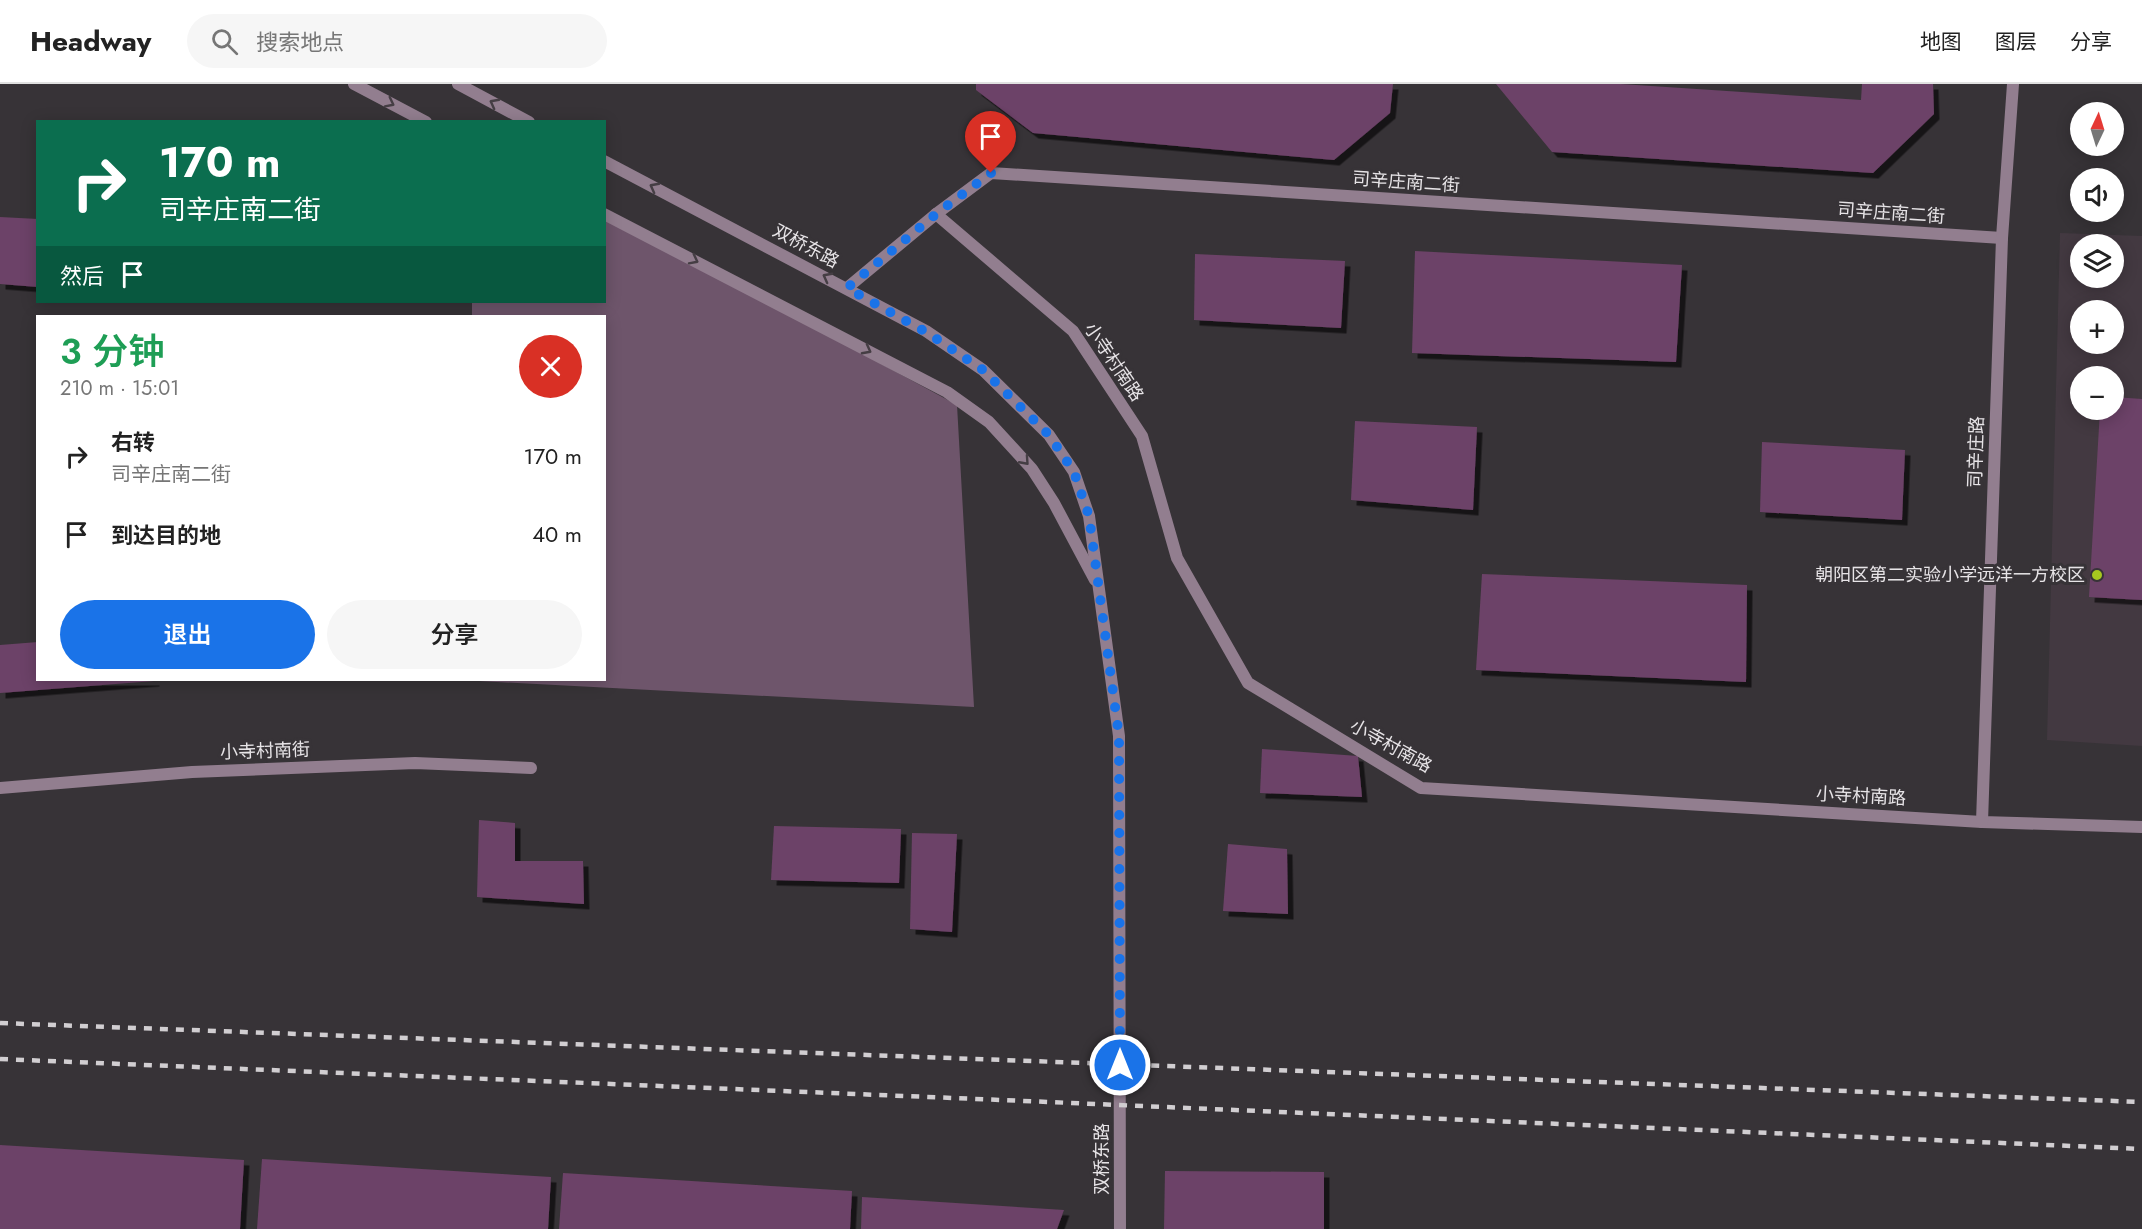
<!DOCTYPE html>
<html lang="zh">
<head>
<meta charset="utf-8">
<style>
	:root { --surface:#fff; --page:#f6f6f6; --text:#222; --muted:#767676; --line:#e0e0e0; --accent:#1a73e8 }
	body { margin:0; font-family:Jost,"Noto Sans SC",sans-serif; background:var(--page); color:var(--text); height:100vh; display:flex; flex-direction:column; font-size:22px; white-space:nowrap }
	* { box-sizing:border-box; margin:0 }
	p { font-size:20px; color:var(--muted) }
	.icon { flex:none; width:33px; height:33px; fill:none; stroke:currentColor; stroke-width:2; stroke-linecap:round; stroke-linejoin:round }
	.map { position:relative; flex:1; overflow:hidden }
	.sheet { position:absolute; left:36px; top:231px; width:570px; height:366px; display:flex; flex-direction:column; background:var(--surface); border-radius:0px; box-shadow:0 3px 15px #0003 }
	.sheet>* { flex:none }
	.top-card { position:absolute; left:36px; top:36px; width:570px; height:183px; border-radius:0px; box-shadow:0 3px 15px #0003; background:#0b6e4f; color:#fff; overflow:hidden }
	.needle { width:39px; rotate:4deg }
	.buttons { position:absolute; left:2070px; top:18px; display:grid; gap:12px }
	.buttons a { display:grid; place-items:center; width:54px; height:54px; border-radius:50%; background:var(--surface); box-shadow:0 3px 15px #0003; font-size:30px }
	.pin { position:absolute; display:grid; place-items:center; width:51px; height:51px; color:#fff; margin:-62px -26px; border-radius:50% 50% 50% 0; rotate:-45deg; box-shadow:0 0 6px #0007 }
	.pin .icon { rotate:45deg }
	.me { position:absolute; width:66px; margin:-33px; rotate:0deg; stroke-linejoin:round; filter:drop-shadow(0 0 4px #0008) }
	.turn { display:flex; align-items:center; gap:21px; height:126px; padding:0 24px; font-size:27px }
	.turn .icon { width:78px; height:78px; stroke-width:2.5 }
	.turn b { display:block; font-size:42px; line-height:51px }
	.then { display:flex; align-items:center; height:57px; padding:0 24px; background:#0003; gap:12px; font-size:22px }
	.round { display:grid; place-items:center; flex:none; width:63px; height:63px; border-radius:32px; background:var(--page) }
	.headline { display:flex; align-items:center; justify-content:space-between; height:102px; padding:0 24px }
	h1 { font-size:36px; font-weight:600; line-height:45px; color:#1e9e55 }
	.primary-button { display:flex; gap:12px; margin-top:auto; padding:12px 24px }
	.primary-button a { flex:1; height:69px; border-radius:36px; background:var(--accent); color:#fff; font-size:24px; font-weight:600; line-height:69px; text-align:center }
	.primary-button a+a { background:var(--page); color:var(--text) }
	ul { padding:0; list-style:none }
	li { display:flex; align-items:center; gap:18px; height:78px; padding:0 24px }
	li div { flex:1 }
	li b { display:block; font-size:22px }
	li em { font-style:normal }
	header { display:flex; align-items:center; gap:36px; box-sizing:border-box; height:84px; padding:0 30px; background:var(--surface); border-bottom:2px solid var(--line) }
	header strong { font-size:28px }
	nav { display:flex; gap:33px; margin-inline-start:auto; font-size:21px }
	.search { width:420px; height:54px; background:var(--page); display:flex; align-items:center; gap:15px; box-sizing:border-box; padding:0 21px; border-radius:33px; color:var(--muted); font-size:22px }
	.map>svg:first-child { display:block }
	.built { fill:#433941; fill-rule:evenodd }
	.green { fill:#6e556b }
	.building { fill:#6c4267; filter:url(#shadow) }
	.lines { fill:none; stroke-linecap:round; stroke-linejoin:round }
	.minor { stroke:#927e8f; stroke-width:12 }
	.tertiary { stroke:#927e8f; stroke-width:12 }
	.rail { stroke:#d1ced1; stroke-width:4.5; stroke-dasharray:8 8; stroke-linecap:butt }
	.oneway { stroke:#453e44 }
	.route { stroke:#1a73e8; stroke-width:10; stroke-dasharray:0 18 }
	.poi-dot { fill:#a7c81f; stroke:#373337; stroke-width:2 }
	.labels { text-anchor:middle; dominant-baseline:central; stroke-width:6; stroke-linejoin:round; paint-order:stroke }
	.street-label { font-size:18px; fill:#e7e4e7; stroke:#373337 }
	.poi-label { font-size:18px; fill:#e7e4e7; stroke:#373337; text-anchor:end }
</style>
</head>
<body>
<header>
<strong>Headway</strong>
<div class="search"><svg class="icon" aria-label="search" viewBox="0 0 24 24"><circle cx="10" cy="10" r="6"/><path d="M15 15l6 6"/></svg>搜索地点</div>
<nav><a>地图</a><a>图层</a><a>分享</a></nav>
</header>
<div class="map">
<svg width="2142" height="1145" viewBox="0 0 2142 1145">
	<defs>
		<filter id="shadow"><feDropShadow dx="5.5" dy="5.5" stdDeviation="0" flood-color="#0009"/></filter>
	</defs>
	<rect width="100%" height="100%" fill="#373337"/>
	<path class="built" d="M2060,149l82,3v510l-95,-6zM2080,160h34v34h-34zM2080,226h34v34h-34zM2080,292h34v34h-34z"/>
	<path class="green" d="M605,130l352,191 17,302 -495,-26v-1h125v-364h-132v-14h132z"/>
	<g class="building">
		<path d="M976,0h417l-3,29 -56,47 -301,-27 -57,-43z"/>
		<path d="M1496,0h125l240,16 1,-16h71l1,30 -61,59 -321,-21z"/>
		<path d="M0,133l38,2v68l-38,-3z"/>
		<path d="M1415,167l267,14 -6,97 -264,-9z"/>
		<path d="M1195,170l150,7 -4,67 -147,-8z"/>
		<path d="M2114,313l28,2v201l-53,-3 11,-187h14z"/>
		<path d="M1355,337l122,6 -4,83 -122,-10z"/>
		<path d="M1762,358l143,8 -3,70 -142,-8z"/>
		<path d="M1482,490l265,11 -1,97 -270,-12z"/>
		<path d="M38,558v38h116v1l-154,12v-48z"/>
		<path d="M1262,665l96,7 4,41 -102,-4z"/>
		<path d="M479,736l36,3v38h68l1,43 -107,-7z"/>
		<path d="M774,742l127,3 -2,54 -128,-3z"/>
		<path d="M912,749l45,1 -5,98 -42,-3z"/>
		<path d="M1228,760l59,5 1,65 -65,-3z"/>
		<path d="M0,1061l244,15 -4,69h-240z"/>
		<path d="M262,1075l289,18 -3,52h-291z"/>
		<path d="M1165,1087l159,1v57h-160z"/>
		<path d="M563,1089l289,18 -2,38h-291z"/>
		<path d="M862,1113l202,13 -7,19h-196z"/>
	</g>
	<g class="lines">
		<g class="minor">
			<path d="M936,130l137,117 69,105 35,122 71,125 173,105 561,34 160,5"/>
			<path d="M847,204l89,-74 55,-41 1011,65"/>
			<path d="M0,704l192,-16 223,-9 116,5"/>
			<path d="M1982,738l20,-584 11,-154"/>
		</g>
		<g class="tertiary">
			<path d="M354,0l72,38"/>
			<path d="M458,0l71,38"/>
			<path d="M604,77l322,170 57,39 66,65 25,37 15,44 30,220 1,493"/>
			<path d="M604,130l343,178 42,30 43,47 22,34 41,77"/>
		</g>
		<g class="rail">
			<path d="M0,939l2142,79"/>
			<path d="M0,975l1002,41 1140,49"/>
		</g>
	</g>
	<defs><path id="oneway-chevron" d="M-2-3.5L2.5 0L-2 3.5" fill="none" stroke-width="1.6" stroke-linecap="round" stroke-linejoin="round" transform="scale(1.5)"/></defs>
	<g class="oneway">
		<use href="#oneway-chevron" transform="translate(390 19) rotate(27)"/>
		<use href="#oneway-chevron" transform="translate(494 19) rotate(-152)"/>
		<use href="#oneway-chevron" transform="translate(654 103) rotate(-152)"/>
		<use href="#oneway-chevron" transform="translate(694 176) rotate(27)"/>
		<use href="#oneway-chevron" transform="translate(827 193) rotate(-152)"/>
		<use href="#oneway-chevron" transform="translate(867 266) rotate(28)"/>
		<use href="#oneway-chevron" transform="translate(1025 377) rotate(48)"/>
	</g>
	<g class="lines">
		<path class="route" d="M991,89l-55,41 -89,74 79,44 57,38 66,65 25,37 15,44 30,220 1,329"/>
	</g>
	<circle class="poi-dot" cx="2097" cy="491" r="6"/>
	<g class="labels">
		<g class="street-label">
			<text transform="translate(1406 98) rotate(4)">司辛庄南二街</text>
			<text transform="translate(1891 129) rotate(4)">司辛庄南二街</text>
			<text transform="translate(806 162) rotate(28)">双桥东路</text>
			<text transform="translate(1114 278) rotate(56)">小寺村南路</text>
			<text transform="translate(1976 368) rotate(-88)">司辛庄路</text>
			<text transform="translate(1391 662) rotate(29)">小寺村南路</text>
			<text transform="translate(265 667) rotate(-2)">小寺村南街</text>
			<text transform="translate(1861 712) rotate(3)">小寺村南路</text>
			<text transform="translate(1102 1075) rotate(-90)">双桥东路</text>
		</g>
		<g class="poi-label">
			<text x="2085" y="491">朝阳区第二实验小学远洋一方校区</text>
		</g>
	</g>
</svg>
<div class="buttons">
<a><svg class="needle" viewBox="-14 -14 28 28"><path d="M0-13l5 13h-10z" fill="#e53935"/><path d="M0 13l5-13h-10z" fill="#767676"/></svg></a>
<a><svg class="icon" aria-label="sound" viewBox="0 0 24 24"><path d="M4 9h4l5-4v14l-5-4H4zM17 9q2 3 0 6"/></svg></a>
<a><svg class="icon" aria-label="layers" viewBox="0 0 24 24"><path d="M12 4l9 5-9 5-9-5zM3 14l9 5 9-5"/></svg></a>
<a>+</a>
<a>−</a>
</div>
<div class="pin" style="left:991px;top:89px;background:#d93025"><svg class="icon" aria-label="arrive" viewBox="0 0 24 24"><path d="M6 21V4h12l-3 4 3 4H6"/></svg></div>
<svg class="me" style="left:1120px;top:981px" viewBox="-20 -20 40 40"><circle r="17" fill="#1a73e8" stroke="#fff" stroke-width="3"/><path d="M0-11L8 9 0 5-8 9z" fill="#fff"/></svg>
<div class="top-card">
<div class="turn"><svg class="icon" aria-label="right" viewBox="0 0 24 24"><path d="M7 20v-9h11M14 6l5 5-5 5"/></svg><div><b>170 m</b>司辛庄南二街</div></div>
<div class="then">然后<svg class="icon" aria-label="arrive" viewBox="0 0 24 24"><path d="M6 21V4h12l-3 4 3 4H6"/></svg></div>
</div>
<section class="sheet">
<div class="headline"><div><h1>3 分钟</h1><p>210 m · 15:01</p></div><a class="round" style="background:#d93025;color:#fff"><svg class="icon" aria-label="close" viewBox="0 0 24 24"><path d="M6 6l12 12M18 6L6 18"/></svg></a></div>
<ul>
<li><svg class="icon" aria-label="right" viewBox="0 0 24 24"><path d="M7 20v-9h11M14 6l5 5-5 5"/></svg><div><b>右转</b><p>司辛庄南二街</p></div><em>170 m</em></li>
<li><svg class="icon" aria-label="arrive" viewBox="0 0 24 24"><path d="M6 21V4h12l-3 4 3 4H6"/></svg><div><b>到达目的地</b></div><em>40 m</em></li>
</ul>
<div class="primary-button"><a>退出</a><a>分享</a></div>
</section>
</div>
</body>
</html>
